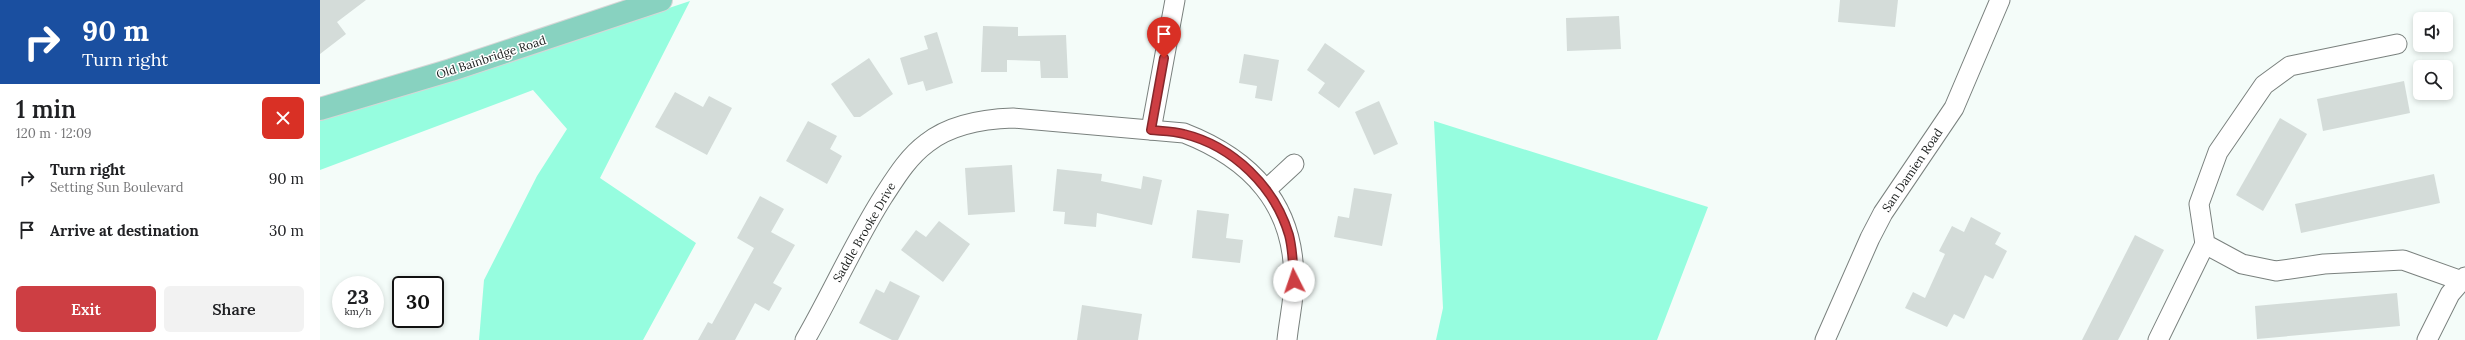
<!DOCTYPE html>
<html lang="en">
<head>
<meta charset="utf-8">
<style>
	:root { --surface:#fff; --page:#f2f2f2; --text:#202124; --muted:#757577; --accent:#cd3e43 }
	body { margin:0; font-family:Lora,serif; background:var(--page); color:var(--text); height:100vh; display:flex; flex-direction:column; font-size:15px; white-space:nowrap }
	* { box-sizing:border-box; margin:0 }
	p { font-size:13px; color:var(--muted) }
	.icon { flex:none; width:22px; height:22px; fill:none; stroke:currentColor; stroke-width:2; stroke-linecap:round; stroke-linejoin:round }
	.map { position:relative; flex:1; overflow:hidden }
	.details { display:flex; flex-direction:column; background:var(--surface); width:320px }
	.details>* { flex:none }
	.banner { background:#1a4fa0; color:#fff; overflow:hidden }
	.fabs { position:absolute; left:2093px; top:12px; display:grid; gap:8px }
	.fabs a { display:grid; place-items:center; width:40px; height:40px; border-radius:6px; background:var(--surface); box-shadow:0 2px 6px #0003; font-size:20px }
	.speed { position:absolute; left:12px; top:276px; display:flex; gap:8px; font-size:20px; font-weight:700; text-align:center }
	.speed>* { display:grid; place-content:center; width:52px; height:52px; border-radius:50%; background:var(--surface); box-shadow:0 2px 6px #0003; line-height:1 }
	.speed small { font-size:10px; font-weight:400 }
	.speed .limit { border:2px solid #111; border-radius:6px; background:#fff; color:#111 }
	.pin { position:absolute; display:grid; place-items:center; width:34px; height:34px; color:#fff; margin:-41px -17px; border-radius:50% 50% 50% 0; rotate:-45deg; box-shadow:0 0 4px #0007 }
	.pin .icon { rotate:45deg }
	.me { position:absolute; width:44px; margin:-22px; rotate:356deg; stroke-linejoin:round; filter:drop-shadow(0 0 3px #0008) }
	.turn { display:flex; align-items:center; gap:14px; height:84px; padding:0 16px; font-size:18px }
	.turn .icon { width:52px; height:52px; stroke-width:2.5 }
	.turn b { display:block; font-size:28px; line-height:34px }
	.round { display:grid; place-items:center; flex:none; width:42px; height:42px; border-radius:6px; background:var(--page) }
	.summary { display:flex; align-items:center; justify-content:space-between; height:68px; padding:0 16px }
	h1 { font-size:24px; font-weight:600; line-height:30px }
	.action { display:flex; gap:8px; margin-top:auto; padding:8px 16px }
	.action a { flex:1; height:46px; border-radius:6px; background:var(--accent); color:#fff; font-size:16px; font-weight:600; line-height:46px; text-align:center }
	.action a+a { background:var(--page); color:var(--text) }
	ul { padding:0; list-style:none }
	li { display:flex; align-items:center; gap:12px; height:52px; padding:0 16px }
	li div { flex:1 }
	li b { display:block; font-size:15px }
	li em { font-style:normal }
	main { display:flex; flex:1; min-height:0 }
	.map>svg:first-child { display:block }
	.green { fill:#96fddf }
	.building { fill:#d4dcd9 }
	.lines { fill:none; stroke-linecap:round; stroke-linejoin:round }
	.minor-casing { stroke:#7a817e; stroke-width:21 }
	.major-casing { stroke:#d6d6d6; stroke-width:24 }
	.minor { stroke:#fff; stroke-width:19 }
	.major { stroke:#88d2c0; stroke-width:22 }
	.route-casing { stroke:#85282c; stroke-width:10 }
	.route { stroke:#cd3e43; stroke-width:7 }
	.labels { text-anchor:middle; dominant-baseline:central; stroke-width:3; stroke-linejoin:round; paint-order:stroke }
	.street-label { font-size:12px; fill:#1a1d1c; stroke:#fff }
</style>
</head>
<body>
<main>
<section class="details">
<div class="banner">
<div class="turn"><svg class="icon" aria-label="right" viewBox="0 0 24 24"><path d="M7 20v-9h11M14 6l5 5-5 5"/></svg><div><b>90 m</b>Turn right</div></div>
</div>
<div class="summary"><div><h1>1 min</h1><p>120 m · 12:09</p></div><a class="round" style="background:#d93025;color:#fff"><svg class="icon" aria-label="close" viewBox="0 0 24 24"><path d="M6 6l12 12M18 6L6 18"/></svg></a></div>
<ul>
<li><svg class="icon" aria-label="right" viewBox="0 0 24 24"><path d="M7 20v-9h11M14 6l5 5-5 5"/></svg><div><b>Turn right</b><p>Setting Sun Boulevard</p></div><em>90 m</em></li>
<li><svg class="icon" aria-label="arrive" viewBox="0 0 24 24"><path d="M6 21V4h12l-3 4 3 4H6"/></svg><div><b>Arrive at destination</b></div><em>30 m</em></li>
</ul>
<div class="action"><a>Exit</a><a>Share</a></div>
</section>
<div class="map">
<svg width="2145" height="340" viewBox="0 0 2145 340">
	<rect width="100%" height="100%" fill="#f4fcf9"/>
	<g class="green">
		<path d="M370,1l-90,177 96,65 -53,97h-164l5,-60 53,-104 30,-47 -34,-39 -213,80v-51l135,-40z"/>
		<path d="M1114,121l274,86 -51,133h-221l7,-32z"/>
	</g>
	<g class="building">
		<path d="M0,0h46l-29,22 9,12 -26,20z"/>
		<path d="M1520,0h58l-3,27 -57,-5z"/>
		<path d="M1299,16l2,33 -54,2 -1,-33z"/>
		<path d="M663,26l35,1v9l48,-1 2,43h-27l-1,-17 -33,-1v12h-26z"/>
		<path d="M617,32l16,51 -27,8 -3,-10 -15,4 -8,-27 28,-9 -4,-13z"/>
		<path d="M1005,43l40,28 -26,37 -21,-15 7,-10 -18,-13z"/>
		<path d="M924,54l35,6 -7,41 -17,-3 2,-12 -18,-3z"/>
		<path d="M549,58l24,36 -33,23h-6l-23,-33z"/>
		<path d="M2084,81l6,32 -87,18 -6,-32z"/>
		<path d="M355,92l28,15 6,-11 23,12 -25,47 -52,-28z"/>
		<path d="M1059,101l19,43 -24,11 -19,-43z"/>
		<path d="M1960,118l27,16 -44,77 -27,-16z"/>
		<path d="M488,121l29,15 -7,13 12,7 -15,28 -41,-23z"/>
		<path d="M692,165l3,47 -47,3 -3,-47z"/>
		<path d="M737,169l45,5 -1,7 40,8 2,-13 19,4 -10,45 -55,-12 -1,14 -32,-3 1,-12 -12,-1z"/>
		<path d="M2114,174l6,29 -139,30 -6,-29z"/>
		<path d="M1034,188l38,6 -10,52 -48,-9 4,-21 11,2z"/>
		<path d="M440,196l24,13 -13,23 24,13 -22,38 9,5 -13,23 -14,-8 -20,37h-37l10,-18 4,2 42,-76 -17,-10z"/>
		<path d="M877,210l32,4 -3,24 17,2 -3,23 -48,-5z"/>
		<path d="M1651,217l30,16 -6,11 12,7 -14,28 -8,-4 -21,44 -10,-5 -7,13 -42,-19 8,-16 12,6 20,-44 -6,-3 13,-25 12,6z"/>
		<path d="M619,221l31,23 -27,38 -42,-32 15,-20 10,7z"/>
		<path d="M1815,235l29,15 -46,90h-36z"/>
		<path d="M570,281l30,15 -22,44h-6l-33,-17 17,-34 8,4z"/>
		<path d="M2077,293l3,33 -143,13 -2,-33z"/>
		<path d="M762,305l60,9 -4,26h-61z"/>
	</g>
	<g class="lines">
		<defs>
			<g id="minor">
				<path d="M2077,44l-107,22 -26,19 -46,67 -19,52 6,40 37,20 34,7 48,-7 79,-4 59,21"/>
				<path d="M831,130l24,-130"/>
				<path d="M947,189l27,-25"/>
				<path d="M485,340c27,-47 49,-97 78,-143 13,-20 25,-40 44,-54 24,-19 56,-24 86,-25l171,15c67,26 110,71 110,147 0,19 -5,40 -7,60"/>
				<path d="M1505,340l45,-102 13,-25 71,-105 46,-108"/>
				<path d="M1838,340l47,-96"/>
				<path d="M2107,340l23,-46 15,-17"/>
			</g>
			<path id="major" d="M0,109l131,-39 210,-70"/>
		</defs>
		<use href="#minor" class="minor-casing"/>
		<use href="#major" class="major-casing"/>
		<use href="#minor" class="minor"/>
		<use href="#major" class="major"/>
	</g>
	<g class="lines">
		<defs>
			<path id="route" d="M844,58l-13,72c10,1 23,1 33,4 49,12 91,53 105,101 4,15 4,31 5,46"/>
		</defs>
		<use href="#route" class="route-casing"/>
		<use href="#route" class="route"/>
	</g>
	<g class="labels">
		<g class="street-label">
			<text transform="translate(171 57) rotate(-18)">Old Bainbridge Road</text>
			<text transform="translate(1592 170) rotate(-56)">San Damien Road</text>
			<text transform="translate(544 232) rotate(-60)">Saddle Brooke Drive</text>
		</g>
	</g>
</svg>
<div class="fabs">
<a><svg class="icon" aria-label="sound" viewBox="0 0 24 24"><path d="M4 9h4l5-4v14l-5-4H4zM17 9q2 3 0 6"/></svg></a>
<a><svg class="icon" aria-label="search" viewBox="0 0 24 24"><circle cx="10" cy="10" r="6"/><path d="M15 15l6 6"/></svg></a>
</div>
<div class="speed"><div>23<small>km/h</small></div><div class="limit">30</div></div>
<div class="pin" style="left:844px;top:58px;background:#d93025"><svg class="icon" aria-label="arrive" viewBox="0 0 24 24"><path d="M6 21V4h12l-3 4 3 4H6"/></svg></div>
<svg class="me" style="left:974px;top:281px" viewBox="-20 -20 40 40"><circle r="19" fill="#fff"/><path d="M0-13L10 11 0 6-10 11z" fill="#cd3e43"/></svg>
</div>
</main>
</body>
</html>
